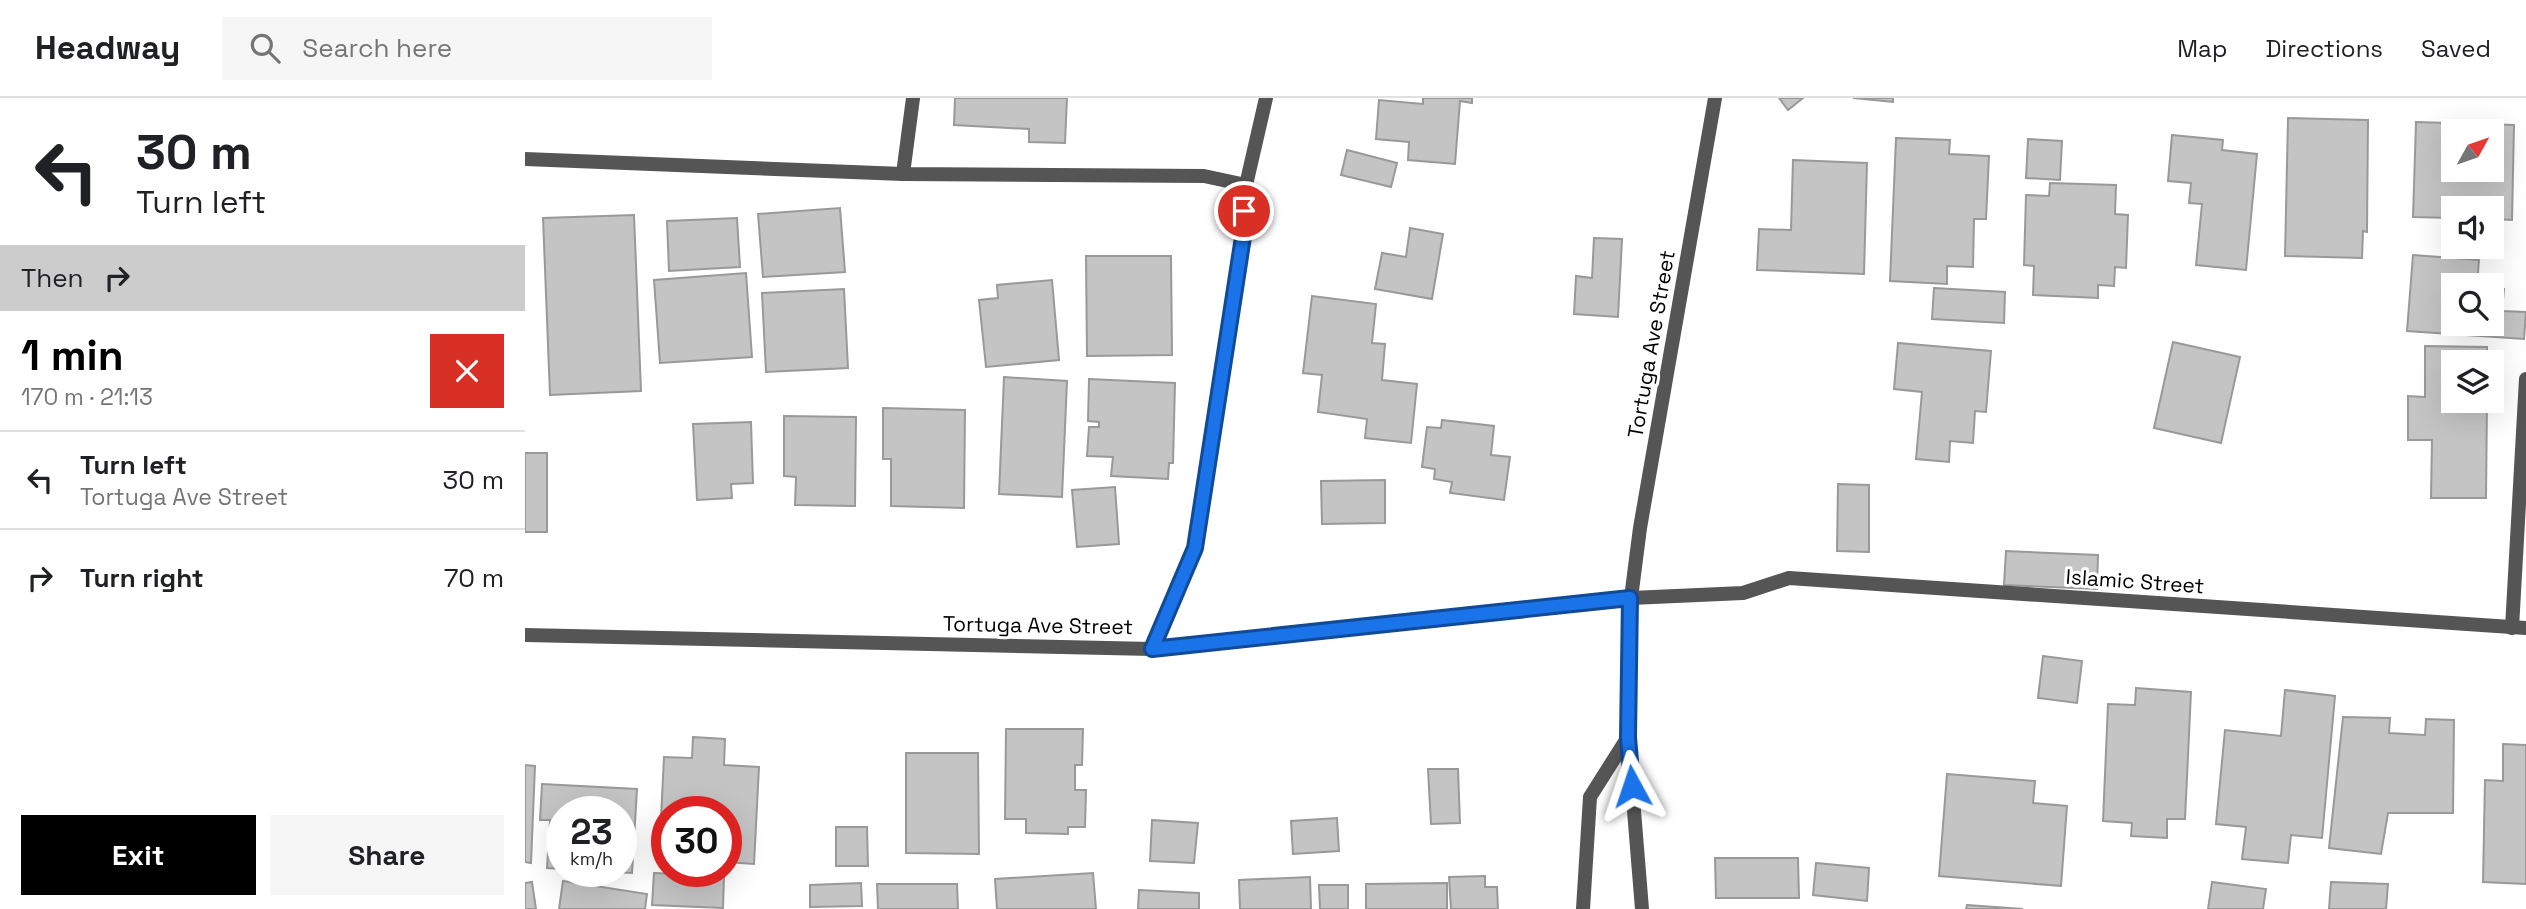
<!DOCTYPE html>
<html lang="en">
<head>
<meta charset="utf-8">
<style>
	:root { --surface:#fff; --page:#f6f6f6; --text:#202124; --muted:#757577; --line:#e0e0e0; --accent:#000 }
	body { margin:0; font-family:"Space Grotesk",sans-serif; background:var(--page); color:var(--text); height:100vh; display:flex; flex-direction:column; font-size:26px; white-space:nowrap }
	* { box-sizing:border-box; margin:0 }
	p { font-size:23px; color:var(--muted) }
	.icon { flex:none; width:38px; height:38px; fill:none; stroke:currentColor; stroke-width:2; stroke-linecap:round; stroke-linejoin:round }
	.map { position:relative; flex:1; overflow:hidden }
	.sheet { display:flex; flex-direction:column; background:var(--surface); width:525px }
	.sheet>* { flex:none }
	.top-card { background:#fff; color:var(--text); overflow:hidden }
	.needle { width:46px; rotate:50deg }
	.fabs { position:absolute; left:1916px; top:21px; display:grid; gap:14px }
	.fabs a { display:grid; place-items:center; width:63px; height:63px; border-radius:0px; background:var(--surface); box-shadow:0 7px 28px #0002; font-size:35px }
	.speed { position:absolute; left:21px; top:698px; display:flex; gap:14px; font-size:35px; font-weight:700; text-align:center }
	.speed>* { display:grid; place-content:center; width:91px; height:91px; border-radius:50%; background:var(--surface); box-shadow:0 7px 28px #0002; line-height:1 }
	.speed small { font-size:18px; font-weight:400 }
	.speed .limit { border:10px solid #d22; background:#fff; color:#111 }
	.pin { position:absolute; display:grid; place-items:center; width:60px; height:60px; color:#fff; margin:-30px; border:4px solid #fff; border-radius:50%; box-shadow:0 2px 7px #0007 }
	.me { position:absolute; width:77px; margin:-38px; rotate:355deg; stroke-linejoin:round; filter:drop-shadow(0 0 5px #0008) }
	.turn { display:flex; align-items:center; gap:24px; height:147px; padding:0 21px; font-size:32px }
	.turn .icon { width:91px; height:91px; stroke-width:2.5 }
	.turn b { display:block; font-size:49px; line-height:60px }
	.then { display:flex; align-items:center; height:66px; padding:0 21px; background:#0003; gap:14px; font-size:26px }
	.round { display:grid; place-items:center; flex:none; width:74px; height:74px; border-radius:0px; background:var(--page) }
	.headline { display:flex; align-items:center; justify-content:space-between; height:119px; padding:0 21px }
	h1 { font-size:42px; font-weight:700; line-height:52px; color:var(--accent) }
	.action { display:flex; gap:14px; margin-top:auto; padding:14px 21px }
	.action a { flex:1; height:80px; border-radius:0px; background:var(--accent); color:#fff; font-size:28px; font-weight:700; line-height:80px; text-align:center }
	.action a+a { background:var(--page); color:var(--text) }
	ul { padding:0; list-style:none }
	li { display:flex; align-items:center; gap:21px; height:98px; padding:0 21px; border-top:2px solid var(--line) }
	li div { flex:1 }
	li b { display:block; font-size:26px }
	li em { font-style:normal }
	header { display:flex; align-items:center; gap:42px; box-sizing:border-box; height:98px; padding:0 35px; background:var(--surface); border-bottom:2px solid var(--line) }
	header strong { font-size:33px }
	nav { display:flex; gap:38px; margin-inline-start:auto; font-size:24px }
	.search { width:490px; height:63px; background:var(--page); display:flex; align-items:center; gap:18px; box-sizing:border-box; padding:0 24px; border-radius:0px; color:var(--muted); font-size:26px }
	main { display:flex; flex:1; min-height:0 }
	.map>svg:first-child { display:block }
	.building { fill:#c4c4c4; stroke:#999; stroke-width:2; fill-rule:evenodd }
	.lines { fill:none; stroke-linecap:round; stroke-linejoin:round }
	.minor { stroke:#555; stroke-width:14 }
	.route-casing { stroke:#114b97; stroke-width:18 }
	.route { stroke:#1a73e8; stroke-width:12 }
	.labels { text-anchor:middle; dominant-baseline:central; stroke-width:6; stroke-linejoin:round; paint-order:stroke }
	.street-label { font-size:21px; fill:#000; stroke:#fff }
</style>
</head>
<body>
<header>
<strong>Headway</strong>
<div class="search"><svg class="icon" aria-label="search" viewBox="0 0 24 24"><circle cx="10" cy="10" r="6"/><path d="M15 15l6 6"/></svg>Search here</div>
<nav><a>Map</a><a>Directions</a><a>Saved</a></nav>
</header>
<main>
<section class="sheet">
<div class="top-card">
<div class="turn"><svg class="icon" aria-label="left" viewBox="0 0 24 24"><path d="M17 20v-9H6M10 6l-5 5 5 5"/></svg><div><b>30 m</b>Turn left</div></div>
<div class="then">Then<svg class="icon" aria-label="right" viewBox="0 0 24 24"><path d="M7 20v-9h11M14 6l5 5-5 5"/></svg></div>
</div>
<div class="headline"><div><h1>1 min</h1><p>170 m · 21:13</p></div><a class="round" style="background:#d93025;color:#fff"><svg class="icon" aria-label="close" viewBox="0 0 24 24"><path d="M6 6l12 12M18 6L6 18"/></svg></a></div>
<ul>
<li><svg class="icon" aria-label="left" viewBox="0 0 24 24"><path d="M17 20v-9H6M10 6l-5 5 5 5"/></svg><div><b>Turn left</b><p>Tortuga Ave Street</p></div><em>30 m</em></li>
<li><svg class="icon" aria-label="right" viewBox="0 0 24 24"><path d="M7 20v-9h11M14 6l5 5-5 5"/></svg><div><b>Turn right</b></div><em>70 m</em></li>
</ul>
<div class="action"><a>Exit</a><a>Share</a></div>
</section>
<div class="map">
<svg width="2001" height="811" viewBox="0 0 2001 811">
	<rect width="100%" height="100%" fill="#fff"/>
	<g class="building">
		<path d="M430,0h112l-2,45 -36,-1v-13l-75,-4z"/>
		<path d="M898,0h49v5l-12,-2 -5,63 -47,-4 1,-18 -33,-3 3,-39 44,4z"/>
		<path d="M1254,0h24l-15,12z"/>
		<path d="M1328,0h40v4z"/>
		<path d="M1763,20l80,2 -1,112 -4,-1 -1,27 -77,-2z"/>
		<path d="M1891,24l98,3 -2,95 -20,-1v-11h-39v10l-40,-1zM1928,33h39v39h-39z"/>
		<path d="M1647,37l51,5 -1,10 35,4 -11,116 -50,-5 6,-61 -13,-1 2,-20 -23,-2z"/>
		<path d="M1371,40l54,2 -1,14 40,2 -3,63h-12l-1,48 -26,-1v18l-57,-3z"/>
		<path d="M1503,41l34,2 -2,39 -34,-2z"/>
		<path d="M822,52l50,13 -6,24 -50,-12z"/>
		<path d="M1268,62l74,3 -3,111 -107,-4 2,-41 32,1z"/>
		<path d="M1525,85l66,2 -1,29 13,1 -2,53 -11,-1 -1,19 -16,-1v13l-65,-3 1,-29 -10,-1 2,-70 23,1z"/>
		<path d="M315,110l5,64 -82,5 -5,-63z"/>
		<path d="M109,117l7,176 -91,4 -7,-177z"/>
		<path d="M212,120l3,49 -71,4 -2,-50z"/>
		<path d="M885,130l33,6 -11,65 -57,-10 7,-36 24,4z"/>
		<path d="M1069,140l28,1 -4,78 -44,-3 2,-38 16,2z"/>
		<path d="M1888,157l66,5 -2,25h-24v39h39v-35h12l-2,22 24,1 -2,27 -117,-8z"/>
		<path d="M561,158h85l1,99 -85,1z"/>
		<path d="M221,175l6,84 -92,6 -6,-83z"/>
		<path d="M527,182l7,80 -73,7 -7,-67 19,-2 -1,-13z"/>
		<path d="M1409,190l71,4 -1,31 -72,-4z"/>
		<path d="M319,191l4,79 -82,4 -4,-79z"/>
		<path d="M787,198l64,8 -4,39 13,1 -3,36 35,4 -6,59 -46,-5 2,-19 -49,-7 4,-37 -19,-2z"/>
		<path d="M1648,244l67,15 -19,86 -67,-15z"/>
		<path d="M1373,245l93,8 -5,61 -11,-1 -2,32 -23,-2 -1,21 -33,-3 6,-67 -28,-3z"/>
		<path d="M1900,248l62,1v15h-34v39h34l-1,97h-55l1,-58h-24v-44l17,1z"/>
		<path d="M479,279l63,4 -5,116 -63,-3z"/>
		<path d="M564,281l86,4 -2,80h-4l-1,16 -57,-3 2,-19 -26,-1 2,-29h10v-5l-11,-1z"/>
		<path d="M358,310l82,2 -1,98 -73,-2v-47h-8z"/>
		<path d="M259,318l72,1 -1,89 -60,-1 1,-28 -12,-1z"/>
		<path d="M917,322l52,6 -3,29 19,2 -6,43 -54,-7 2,-11 -18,-3 1,-10 -13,-2 5,-40 14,1z"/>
		<path d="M226,324l2,61 -22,1 1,14 -35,2 -4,-76z"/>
		<rect x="0" y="355" width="22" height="79"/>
		<path d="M860,382v43l-63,1 -1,-43z"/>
		<path d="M1313,386l31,1v67l-32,-1z"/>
		<path d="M590,389l4,57 -42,3 -5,-57z"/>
		<path d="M1481,453l92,4 -1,34 -93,-4z"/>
		<path d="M1518,558l39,5 -5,42 -39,-5z"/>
		<path d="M1611,590l55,4 -6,127h-18v19l-36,-2 1,-13 -29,-2 5,-117 27,1z"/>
		<path d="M1760,592l50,6 -13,142 -31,-3 -3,28 -46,-4 4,-32 -30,-3 9,-94 56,6z"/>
		<path d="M1818,619l47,1 -1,15 36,2 1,-16 28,1 -1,93h-65l-7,41 -52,-6z"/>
		<path d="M481,631h77l-1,36h-7v25h11l-1,37h-17v7l-42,-1v-14h-21z"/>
		<path d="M168,639l32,2 -1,26 35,2 -5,97 -28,-2v-50h-59v47h-8l5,-102 28,1z"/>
		<path d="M1978,646l23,1v139l-43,-2 2,-102 18,1z"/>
		<path d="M381,655h72l1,101 -73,-1z"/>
		<path d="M0,667l10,1 -4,97 -6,-1z"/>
		<path d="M903,671h30l2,54 -29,1z"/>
		<path d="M1422,676l88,7 -2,22 34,3 -6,80 -122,-10z"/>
		<path d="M17,686l95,5 -5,84 -21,-1h10v-60h-59v57l-15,-1 3,-48h-10z"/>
		<path d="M812,720l2,33 -46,3 -2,-33z"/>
		<path d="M627,722l46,3 -4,40 -44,-2z"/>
		<path d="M311,729h31l1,39h-32z"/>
		<path d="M1190,760h83l1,40h-83z"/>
		<path d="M1291,765l53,5 -2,33 -54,-6z"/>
		<path d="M129,775l70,3 -1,32 -71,-3z"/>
		<path d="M568,775l3,36h-99l-2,-30z"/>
		<path d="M960,778v11h12l1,22h-47l-2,-32z"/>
		<path d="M785,779l1,32h-71l-1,-29z"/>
		<path d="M38,783l84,13 -2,15h-86z"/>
		<path d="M7,784l4,27h-11v-26z"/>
		<path d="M1687,784l54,7 -3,20h-55z"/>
		<path d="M1806,784l57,2 -2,25h-57z"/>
		<path d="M336,785l1,23 -52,1v-22z"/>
		<path d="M922,785v26h-81v-25z"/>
		<path d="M352,786h80l1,25h-80z"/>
		<path d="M794,787h29v24h-28z"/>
		<path d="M614,792l60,3v16h-61z"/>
		<path d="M1442,807l56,4h-57z"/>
	</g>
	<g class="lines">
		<g class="minor">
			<path d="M0,61l378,15 301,2 42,9"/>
			<path d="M378,76l10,-76"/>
			<path d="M1987,530l14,-249"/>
			<path d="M0,537l627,14 479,-51 112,-5 46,-15 737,50"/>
			<path d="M627,551l43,-101 48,-311 3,-52 20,-87"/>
			<path d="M1058,811l7,-112 38,-60"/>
			<path d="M1117,811l-14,-172 3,-139 9,-70 75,-430"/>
		</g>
	</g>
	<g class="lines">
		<defs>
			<path id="route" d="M719,113l-1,26 -48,311 -43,101 478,-51 -2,139 4,49"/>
		</defs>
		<use href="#route" class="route-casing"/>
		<use href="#route" class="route"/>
	</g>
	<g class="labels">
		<g class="street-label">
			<text transform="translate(1126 246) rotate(-80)">Tortuga Ave Street</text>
			<text transform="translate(1610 483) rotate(4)">Islamic Street</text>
			<text transform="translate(513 527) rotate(1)">Tortuga Ave Street</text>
		</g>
	</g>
</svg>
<div class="fabs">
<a><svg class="needle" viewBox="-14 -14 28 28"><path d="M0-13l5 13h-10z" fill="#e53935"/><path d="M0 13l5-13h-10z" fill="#757577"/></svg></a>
<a><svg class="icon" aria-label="sound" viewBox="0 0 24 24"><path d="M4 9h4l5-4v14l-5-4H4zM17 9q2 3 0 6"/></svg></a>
<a><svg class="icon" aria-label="search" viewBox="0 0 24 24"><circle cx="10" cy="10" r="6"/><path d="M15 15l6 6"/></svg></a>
<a><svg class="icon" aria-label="layers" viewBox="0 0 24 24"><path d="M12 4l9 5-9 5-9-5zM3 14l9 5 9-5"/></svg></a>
</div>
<div class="speed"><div>23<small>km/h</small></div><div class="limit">30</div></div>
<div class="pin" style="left:719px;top:113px;background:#d93025"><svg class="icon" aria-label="arrive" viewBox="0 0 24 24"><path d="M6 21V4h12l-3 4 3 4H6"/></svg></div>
<svg class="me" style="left:1107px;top:688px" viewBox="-20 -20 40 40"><path d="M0-17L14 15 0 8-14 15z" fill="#1a73e8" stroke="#fff" stroke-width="4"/></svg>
</div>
</main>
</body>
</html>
